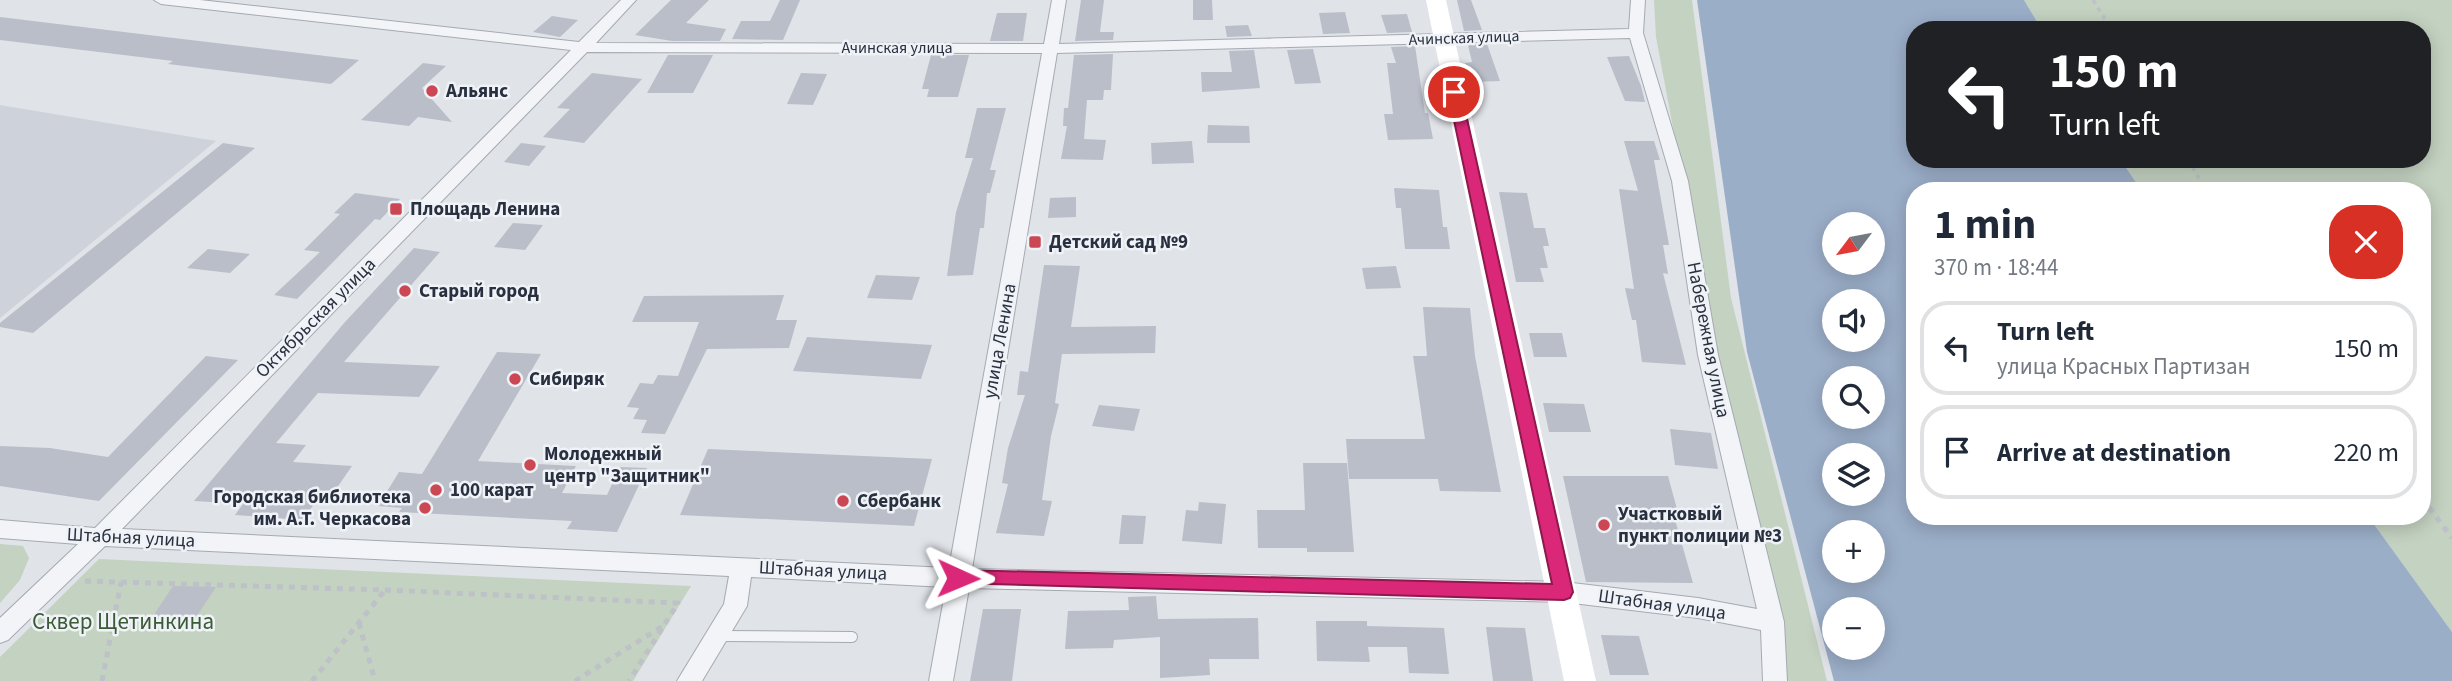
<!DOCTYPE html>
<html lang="en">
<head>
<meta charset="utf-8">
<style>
	:root { --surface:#fff; --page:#f6f6f7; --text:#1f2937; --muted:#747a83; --line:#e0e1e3 }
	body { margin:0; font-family:"Source Sans 3",sans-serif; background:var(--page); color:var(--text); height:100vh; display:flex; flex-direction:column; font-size:26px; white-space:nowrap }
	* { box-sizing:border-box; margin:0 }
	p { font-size:23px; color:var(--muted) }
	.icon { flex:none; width:38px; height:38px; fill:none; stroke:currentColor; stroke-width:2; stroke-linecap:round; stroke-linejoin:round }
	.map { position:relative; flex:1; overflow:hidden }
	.sheet { position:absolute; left:1906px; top:182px; width:525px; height:343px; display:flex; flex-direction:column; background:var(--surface); border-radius:28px; box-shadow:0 4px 18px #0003 }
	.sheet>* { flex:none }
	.top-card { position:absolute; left:1906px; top:21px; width:525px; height:147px; border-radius:28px; box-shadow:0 4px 18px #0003; background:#202124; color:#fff; overflow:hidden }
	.needle { width:46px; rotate:238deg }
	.fabs { position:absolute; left:1822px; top:212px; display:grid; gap:14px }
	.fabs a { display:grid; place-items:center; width:63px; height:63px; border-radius:50%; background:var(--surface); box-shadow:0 4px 18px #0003; font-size:35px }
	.pin { position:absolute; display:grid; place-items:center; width:60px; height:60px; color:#fff; margin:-30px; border:4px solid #fff; border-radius:50%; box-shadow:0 2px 7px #0007 }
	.me { position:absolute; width:77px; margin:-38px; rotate:91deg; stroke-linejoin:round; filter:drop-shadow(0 0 5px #0008) }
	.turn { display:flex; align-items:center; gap:24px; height:147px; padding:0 28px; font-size:32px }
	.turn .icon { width:91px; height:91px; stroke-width:2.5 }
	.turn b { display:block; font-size:49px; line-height:60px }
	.round { display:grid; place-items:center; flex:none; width:74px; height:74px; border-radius:28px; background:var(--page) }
	.summary { display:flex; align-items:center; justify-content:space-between; height:119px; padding:0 28px }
	h1 { font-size:42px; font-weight:700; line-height:52px }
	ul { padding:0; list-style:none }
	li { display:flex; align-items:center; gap:21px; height:94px; margin:0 14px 10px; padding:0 14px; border:4px solid var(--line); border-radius:28px }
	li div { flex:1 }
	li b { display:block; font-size:26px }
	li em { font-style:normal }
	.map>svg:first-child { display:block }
	.built { fill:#ced2da }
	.green { fill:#c4d2c1 }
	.water { fill:#9baec8; fill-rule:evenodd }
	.building { fill:#babec8 }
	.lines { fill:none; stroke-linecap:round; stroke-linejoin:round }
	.lane-casing { stroke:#a5aab2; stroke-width:12 }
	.street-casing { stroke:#a5aab2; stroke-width:2 }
	.path-far1 { stroke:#bec1c7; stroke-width:3.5; stroke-dasharray:4.5 4.5; stroke-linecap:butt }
	.path { stroke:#bec1c7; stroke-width:5; stroke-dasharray:6 6; stroke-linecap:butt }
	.lane { stroke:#f2f4f7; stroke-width:10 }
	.street { fill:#f2f4f7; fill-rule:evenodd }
	.secondary { fill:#fff; fill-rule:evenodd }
	.route { fill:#db2777; stroke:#8e194d; stroke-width:2 }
	.poi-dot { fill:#cb4753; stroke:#eff2f6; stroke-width:2.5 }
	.labels { text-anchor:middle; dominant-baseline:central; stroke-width:5; stroke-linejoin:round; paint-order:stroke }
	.far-street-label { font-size:16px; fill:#29303f; stroke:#eff2f6 }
	.poi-label { font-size:19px; font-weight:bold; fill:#29303f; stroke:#eff2f6; text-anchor:start }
	.street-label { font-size:19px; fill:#29303f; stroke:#eff2f6 }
	.near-park-label { font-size:23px; fill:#3b5b36; stroke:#eff2f6 }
</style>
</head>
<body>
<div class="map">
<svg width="2452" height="681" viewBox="0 0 2452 681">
	<rect width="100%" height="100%" fill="#e0e3e8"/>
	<path class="built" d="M0,105l216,36 -216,177z"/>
	<g class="green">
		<path d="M1654,0h38l39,298 96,383h-42l-64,-298 -65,-346z"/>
		<path d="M2024,0h428v632l-84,-116h54v-325h-280l-22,-32h302v-129h-380z"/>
		<path d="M0,544l23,2 6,12 -9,22 -20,23z"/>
		<path d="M99,559l592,27 -58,95h-633v-24z"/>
	</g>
	<path class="water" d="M1697,0h327l18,30h-128v129h206l22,32h-228v325h454l84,116v49h-618l-87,-329zM1834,224h38v38h-38zM1834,301h38v39h-38zM1834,378h38v38h-38zM1834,455h38v39h-38zM1872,532v38h-38v-38zM1872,609v39h-38v-39z"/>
	<g class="building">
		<path d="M671,0h38l-23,23 40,6 -6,12h-48l-37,-6z"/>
		<path d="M780,0h20l-17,40 -51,-1 9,-18h29z"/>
		<path d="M1081,0h23l-4,32h14l-1,8 -38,1z"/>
		<path d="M1193,0h19l1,20h-20z"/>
		<path d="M1457,0h14l11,30 -18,1z"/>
		<path d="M1345,12l5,21 -27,1 -4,-21z"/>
		<path d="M997,13h30l-4,28h-33z"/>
		<path d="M1407,14l5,18 -25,1 -6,-18z"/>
		<path d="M552,16l26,4 -18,17 -27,-5z"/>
		<path d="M0,17l157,19 202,24 -28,24 -163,-20 5,-3 -173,-21z"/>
		<path d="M1248,25l4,11 -25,1 -2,-11z"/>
		<path d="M1487,44l13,37 -29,1 -6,-19 7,-1 -4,-17z"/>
		<path d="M1415,46l10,67h3l5,26 -45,1 -4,-26h9l-6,-51h9l-5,-16z"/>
		<path d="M1313,49l8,34 -26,1 -8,-34z"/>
		<path d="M1254,50l6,38 -58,4 -1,-20h31l-3,-21z"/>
		<path d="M1113,54l-2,36h-7l-1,10h-16l-3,39 22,1 -3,20 -42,-1 6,-33h-4l1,-18h4l6,-53z"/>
		<path d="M668,55h45l-20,38h-46z"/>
		<path d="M931,55h38l-11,42h-31l2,-8h-7z"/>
		<path d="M1629,56l12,30 4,16 -20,-1 -18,-44z"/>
		<path d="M423,63l23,3 -24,22 30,34 -34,-5 -9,9 -48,-6z"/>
		<path d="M592,73l50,6 -58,64 -41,-6 27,-28 -13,-1z"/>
		<path d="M801,73l26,1 -14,31 -26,-1z"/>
		<path d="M977,108h29l-16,62h6l-6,23h-3l-3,35h-4l-7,47 -26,1 9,-64 17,-54h-8z"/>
		<path d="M1208,125l41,1 1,17h-43z"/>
		<path d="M1192,141l2,22 -42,1 -1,-21z"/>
		<path d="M1624,141h30l6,19h-6l15,85h-6l5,29 -5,-1 23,92 -44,-3 -6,-42h-4l-7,-32 9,1 -15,-100 19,2z"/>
		<path d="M223,143l32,5 -222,185 -33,-6v-4z"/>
		<path d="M521,143l25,3 -17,20 -25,-4z"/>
		<path d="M1394,188l45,2 4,37h4l3,22h-45l-4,-41h-5z"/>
		<path d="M1499,192l28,1 7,35h11l4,18h-6l5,22h-8l4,14h-28z"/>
		<path d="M355,193l45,6 -20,21 -5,-1 -78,80 -23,-4 46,-43 -16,-2 36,-36 -6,-1z"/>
		<path d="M1076,197v20l-28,1 2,-20z"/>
		<path d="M513,223l30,2 -18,25 -31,-3z"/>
		<path d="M414,248l26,4 -96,110 96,4 -21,31 -101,-4 -42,50 30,2 -13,17 59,4 -27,39 -11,-1 -11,16 -68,-5 8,-11 -49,-3 151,-179z"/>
		<path d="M208,249l42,5 -20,19 -43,-5z"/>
		<path d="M1044,265l36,1 -9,61 85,-1 -1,27 -93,1 -7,49 4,1 -8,32 -9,64 10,1 -8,35 -48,-3 12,-49 -6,-1 6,-35 17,-53h-8l3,-24 8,1z"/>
		<path d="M1396,266l5,22 -35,1 -4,-21z"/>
		<path d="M876,275l44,2 -8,23 -45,-2z"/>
		<path d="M784,295l-8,25h21l-8,28 -82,1 -42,85 -24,-1 6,-13 -14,-1 6,-11 -12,-1 13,-24 13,1 5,-9 20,1 21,-54h-67l12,-26z"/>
		<path d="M1423,307l47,1 5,48 26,136 -61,-1 -2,-12h-89l-3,-40h79l-12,-83h14z"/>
		<path d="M1529,333h33l5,24h-33z"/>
		<path d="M807,337l125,8 -11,34 -128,-8z"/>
		<path d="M497,352l44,2 -63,107 98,5 -14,27 45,2 13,-28 27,1 -30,64 -50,-3 5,-8 -173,-9 3,-4 -24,-2 21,-34 23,2z"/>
		<path d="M206,356l32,4 -139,141 -99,-15v-40l50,2 58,9z"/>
		<path d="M1543,403l41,1 7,28h-42z"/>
		<path d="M1099,405l41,4 -6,22 -42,-5z"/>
		<path d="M1670,429l41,4 7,36 -43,-4z"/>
		<path d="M708,449l224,10 -18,67 -234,-11z"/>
		<path d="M1303,463h44l7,89h-47v-4h-49l-1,-38h48z"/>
		<path d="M1563,476h105l9,33h-5l21,74 -107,-1z"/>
		<path d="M1199,502l27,2 -4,40 -40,-3 4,-31 12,1z"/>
		<path d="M1122,515l24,1 -3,28h-24z"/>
		<path d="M173,586l43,1 -21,32h-44z"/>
		<path d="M1156,596l2,23 100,-1 1,41h-50l1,16 -50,3v-41l-46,3 -1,8 -48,1 3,-38 61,-1 -1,-13z"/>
		<path d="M983,609h38l-9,72h-42z"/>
		<path d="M1316,621h51v5l77,2 5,46 -40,-1 -2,-26h-39l2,15 -53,-1z"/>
		<path d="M1486,627l39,1 8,53h-40z"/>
		<path d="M1601,635l38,1 10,39h-39z"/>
	</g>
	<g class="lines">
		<defs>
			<path id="lane" d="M719,636l133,1"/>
			<path id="street" d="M154,0h46l379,42 42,-42h15l-40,43 448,1 8,-44h14l-7,44 570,-15 2,-29h14l-2,33 45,148 30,174 66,267 3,59h-24l-2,-51 -63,-12 -134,-16 -595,-14 -16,93h-24l17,-94 -195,-10 -4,29 -45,75h-25l47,-77 5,-28 -624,-30 -97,94 -8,3v-25l78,-74 -78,-6v-18l95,8 476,-478 -410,-46zM1630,38l42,143 26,174 59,254 -59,-11 -134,-16 -592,-13 85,-516zM587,52l455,1 -93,515 -827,-39z"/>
		</defs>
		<use href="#lane" class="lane-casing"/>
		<use href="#street" class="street-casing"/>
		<g class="path-far1">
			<path d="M2093,0l19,30"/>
			<path d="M2188,159l18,32"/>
		</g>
		<g class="path">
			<path d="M2422,498l30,40"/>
			<path d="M85,581l300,9 293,13 -49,78"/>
			<path d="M359,623l16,58"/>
			<path d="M102,681l19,-99"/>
			<path d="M312,681l73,-91"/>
			<path d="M575,681l88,-55"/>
		</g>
		<use href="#lane" class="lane"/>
		<use href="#street" class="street"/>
		<path class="secondary" d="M1426,0h20l150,681h-32z"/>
	</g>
	<path class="route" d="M1454,88l7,4 112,500 -3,6 -6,2 -612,-17 -3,-5 3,-6 6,-2 594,14 -104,-492z"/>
	<g class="poi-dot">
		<circle cx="432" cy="91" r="7"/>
		<rect x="389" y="202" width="14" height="14" rx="3.5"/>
		<rect x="1028" y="235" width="14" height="14" rx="3.5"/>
		<circle cx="405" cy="291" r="7"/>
		<circle cx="515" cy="379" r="7"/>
		<circle cx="530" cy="465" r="7"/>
		<circle cx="436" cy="490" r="7"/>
		<circle cx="843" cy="501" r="7"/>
		<circle cx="425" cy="508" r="7"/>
		<circle cx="1604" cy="525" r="7"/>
	</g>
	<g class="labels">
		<g class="far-street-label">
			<text transform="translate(1464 38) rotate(-2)">Ачинская улица</text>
			<text x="897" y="48">Ачинская улица</text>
		</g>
		<g class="poi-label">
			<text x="446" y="91">Альянс</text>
			<text x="410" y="209">Площадь Ленина</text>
			<text x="1049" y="242">Детский сад №9</text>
			<text x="419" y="291">Старый город</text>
			<text x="529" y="379">Сибиряк</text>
			<text x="544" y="454">Молодежный<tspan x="544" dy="22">центр "Защитник"</tspan></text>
			<text x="450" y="490">100 карат</text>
			<text x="411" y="497" text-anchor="end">Городская библиотека<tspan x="411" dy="22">им. А.Т. Черкасова</tspan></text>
			<text x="857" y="501">Сбербанк</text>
			<text x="1618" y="514">Участковый<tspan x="1618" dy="22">пункт полиции №3</tspan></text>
		</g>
		<g class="street-label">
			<text transform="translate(316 318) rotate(-45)">Октябрьская улица</text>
			<text transform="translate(1708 340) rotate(79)">Набережная улица</text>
			<text transform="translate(1000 341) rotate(-80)">улица Ленина</text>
			<text transform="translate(131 538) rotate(3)">Штабная улица</text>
			<text transform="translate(823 571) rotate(3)">Штабная улица</text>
			<text transform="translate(1662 605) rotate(8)">Штабная улица</text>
		</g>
		<g class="near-park-label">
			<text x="123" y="621">Сквер Щетинкина</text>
		</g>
	</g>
</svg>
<div class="fabs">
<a><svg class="needle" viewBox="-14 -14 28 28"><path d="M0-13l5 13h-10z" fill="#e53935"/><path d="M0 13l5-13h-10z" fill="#747a83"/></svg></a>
<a><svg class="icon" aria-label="sound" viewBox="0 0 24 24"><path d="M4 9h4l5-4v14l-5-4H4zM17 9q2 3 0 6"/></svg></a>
<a><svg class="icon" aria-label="search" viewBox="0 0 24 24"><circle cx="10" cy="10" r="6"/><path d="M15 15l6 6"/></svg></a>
<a><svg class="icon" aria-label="layers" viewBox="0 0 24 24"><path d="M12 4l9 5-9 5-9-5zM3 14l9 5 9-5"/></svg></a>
<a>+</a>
<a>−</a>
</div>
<div class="pin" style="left:1454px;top:92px;background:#d93025"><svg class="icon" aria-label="arrive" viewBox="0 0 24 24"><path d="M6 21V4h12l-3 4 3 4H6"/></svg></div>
<svg class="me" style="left:958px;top:578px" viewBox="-20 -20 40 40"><path d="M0-17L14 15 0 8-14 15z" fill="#db2777" stroke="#fff" stroke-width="4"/></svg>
<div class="top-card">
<div class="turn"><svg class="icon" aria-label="left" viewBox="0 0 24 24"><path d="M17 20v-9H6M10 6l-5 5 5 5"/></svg><div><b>150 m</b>Turn left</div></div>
</div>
<section class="sheet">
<div class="summary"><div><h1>1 min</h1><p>370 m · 18:44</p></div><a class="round" style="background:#d93025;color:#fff"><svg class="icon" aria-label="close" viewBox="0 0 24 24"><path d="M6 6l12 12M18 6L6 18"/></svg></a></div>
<ul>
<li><svg class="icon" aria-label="left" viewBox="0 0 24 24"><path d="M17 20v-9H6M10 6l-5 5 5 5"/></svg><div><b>Turn left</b><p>улица Красных Партизан</p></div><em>150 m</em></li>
<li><svg class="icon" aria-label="arrive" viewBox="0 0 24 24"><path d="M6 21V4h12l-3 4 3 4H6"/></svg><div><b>Arrive at destination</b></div><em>220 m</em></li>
</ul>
</section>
</div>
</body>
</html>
